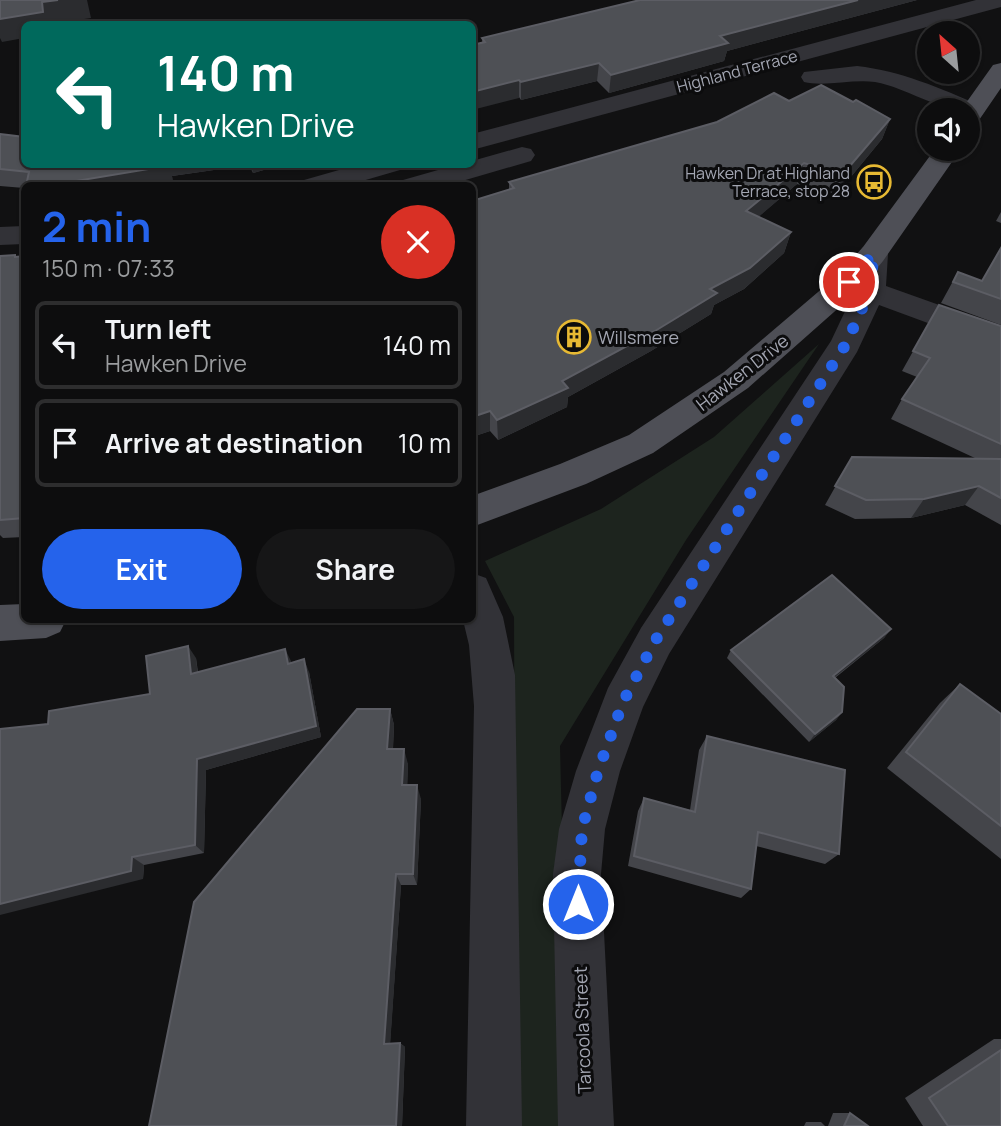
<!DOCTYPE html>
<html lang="en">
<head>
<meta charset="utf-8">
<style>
	:root { --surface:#0d0d0e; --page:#161617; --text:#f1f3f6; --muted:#9a9c9e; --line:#2d2d2e; --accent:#2563eb }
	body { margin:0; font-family:Manrope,sans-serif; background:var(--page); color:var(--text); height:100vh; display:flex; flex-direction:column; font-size:26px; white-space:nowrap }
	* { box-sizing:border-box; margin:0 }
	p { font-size:23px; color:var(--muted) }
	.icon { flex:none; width:38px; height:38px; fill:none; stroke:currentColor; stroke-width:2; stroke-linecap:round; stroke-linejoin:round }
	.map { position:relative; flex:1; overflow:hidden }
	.drawer { position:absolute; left:21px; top:182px; width:455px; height:441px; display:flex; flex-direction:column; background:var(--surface); border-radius:10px; box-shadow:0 2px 5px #0004,0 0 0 2px var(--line) }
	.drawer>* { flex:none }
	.guide { position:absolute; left:21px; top:21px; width:455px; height:147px; border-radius:10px; box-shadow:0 2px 5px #0004,0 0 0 2px var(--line); background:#00695c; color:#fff; overflow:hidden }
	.needle { width:46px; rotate:333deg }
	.fabs { position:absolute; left:917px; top:21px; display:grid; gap:14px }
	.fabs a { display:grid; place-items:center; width:63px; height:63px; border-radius:50%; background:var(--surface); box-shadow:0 2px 5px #0004,0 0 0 2px var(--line); font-size:35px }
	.pin { position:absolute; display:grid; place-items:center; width:60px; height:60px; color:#fff; margin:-30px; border:4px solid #fff; border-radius:50%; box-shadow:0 2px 7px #0007 }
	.me { position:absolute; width:77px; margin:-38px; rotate:0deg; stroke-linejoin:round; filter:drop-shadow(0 0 5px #0008) }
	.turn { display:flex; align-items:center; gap:24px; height:147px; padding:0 21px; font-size:32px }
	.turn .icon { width:91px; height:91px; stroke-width:2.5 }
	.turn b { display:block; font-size:49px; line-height:60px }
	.round { display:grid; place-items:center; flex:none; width:74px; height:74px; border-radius:37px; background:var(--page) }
	.summary { display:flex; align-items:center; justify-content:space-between; height:119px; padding:0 21px }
	h1 { font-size:42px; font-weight:700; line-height:52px; color:var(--accent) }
	.primary-button { display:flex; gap:14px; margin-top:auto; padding:14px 21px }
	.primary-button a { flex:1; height:80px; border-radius:42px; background:var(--accent); color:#fff; font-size:28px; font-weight:700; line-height:80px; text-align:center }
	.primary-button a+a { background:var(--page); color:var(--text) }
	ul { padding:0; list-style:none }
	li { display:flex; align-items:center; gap:21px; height:88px; margin:0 14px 10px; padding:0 7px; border:4px solid var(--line); border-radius:10px }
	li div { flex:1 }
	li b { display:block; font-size:26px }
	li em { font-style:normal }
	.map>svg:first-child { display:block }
	.green { fill:#1d241e }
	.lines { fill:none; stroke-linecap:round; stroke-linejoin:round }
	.minor { fill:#323237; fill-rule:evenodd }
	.major { fill:#4e4f56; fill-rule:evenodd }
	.wall { fill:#44454a }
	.shaded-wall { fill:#2b2c2f }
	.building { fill:#4e5055; stroke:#5c5d64; stroke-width:2 }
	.route { stroke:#2563eb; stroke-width:12; stroke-dasharray:0 21.6 }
	.labels { text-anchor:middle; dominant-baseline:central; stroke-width:6; stroke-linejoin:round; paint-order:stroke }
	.far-street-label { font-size:16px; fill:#a3a6b2; stroke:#0c0c0d }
	.far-poi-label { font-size:16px; fill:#a3a6b2; stroke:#0c0c0d; text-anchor:end }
	.poi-label { font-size:18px; fill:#a3a6b2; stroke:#0c0c0d; text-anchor:start }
	.street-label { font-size:18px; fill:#a3a6b2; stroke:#0c0c0d }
</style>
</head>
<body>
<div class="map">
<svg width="1001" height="1126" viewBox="0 0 1001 1126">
	<rect width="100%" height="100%" fill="#111112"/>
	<path class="green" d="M819,344l-133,196 -126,206 9,380h-53l-2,-509 -29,-56 116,-52 113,-72z"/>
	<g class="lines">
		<g class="minor">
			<path d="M976,0h25v7l-529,143v-16z"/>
			<path d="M857,66c44,5 83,22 124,40l4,5 -4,5 -13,1v-7c-33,0 -60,-22 -93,-28 -23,-3 -51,5 -71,0l-3,-5 3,-5z"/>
			<path d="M522,147l9,2 4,6 -4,6 -86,25h-45l3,-6 56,-16h13v-3z"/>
			<path d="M360,164h44l-4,6 -55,16h-44l3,-6z"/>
			<path d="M24,226v18l-24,1v-18z"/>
			<path d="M873,245l10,2 5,7 -2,32 115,41v23l-122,-45 -22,47 -188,302 -26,53 -23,64 -15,58 -4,45 13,252h-56l-5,-252 6,-45 17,-58 32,-83 33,-60 190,-287 25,-53 2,-34 5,-7z"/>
			<path d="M472,573l14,5 17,39 12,58 7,451h-56l8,-420 -5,-61 -6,-25h9z"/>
		</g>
		<g class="major">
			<path d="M1001,63v25l-24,35 -9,3v-16h-7l32,-45z"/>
			<path d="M935,149h26l-78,112 -23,28 -112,99 -95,65 -67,31 -114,43v-31l88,-32 69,-29 95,-63 114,-97 25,-28z"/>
			<path d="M24,604v16h42l-6,12 -14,6 -46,3v-36z"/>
		</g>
	</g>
	<g class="wall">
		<path d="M640,0h277l-190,51 -3,10 -115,32 -12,-12 -76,19 -39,-57v-5z"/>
		<path d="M789,101l64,1 37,17 -8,20 -46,56 -39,-11 -39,33 33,15 -7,21 -40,36 -30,16 -3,9 -60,37 -83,46 -1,10 -69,33 -8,-9 -18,6v-236l37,-11v-8z"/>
		<path d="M0,134l24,30h261l-32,9 -4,-8 -77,11 1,8 -11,2h-138v2l-24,-2z"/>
		<path d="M1001,212v11l-5,-2z"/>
		<path d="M1001,248v77l-60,-22 17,-31 24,9z"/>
		<path d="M0,256h24v281l-21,1 -3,-3z"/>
		<path d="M939,305l62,21v199l-36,-20 -54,13 -56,1 -30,-14 27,-48 125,2 -86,-40 11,-20 15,-22 -15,-6z"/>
		<path d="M891,629l-7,9 -49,40 7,34 -6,8 -27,22 -82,-84 4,-8z"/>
		<path d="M196,658l2,14 93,-11v2l18,9 12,65 -115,33 -2,83 -60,12 -1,14 -95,-155 102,-30z"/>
		<path d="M960,684l41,30v145l-114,-91 53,-65z"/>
		<path d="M390,709l4,16 -1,24 15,15 -1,21 14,14 -4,86h-16l-11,158h10l5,4 -3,79h-253z"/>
		<path d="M707,736l132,118 -14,10 -69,-18 -5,43 -10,9 -113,-32 10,-55 6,-13 46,12 9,-60z"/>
		<path d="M994,1039h7v87h-78l-18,-28z"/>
		<path d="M833,1113h17l18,13h-40z"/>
		<path d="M806,1122h15l4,4h-21z"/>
	</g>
	<g class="shaded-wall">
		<path d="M58,0h29l4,18 -40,6h-27v14l-22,4 -2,-4v-19l42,-17z"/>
		<path d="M858,0h59l-190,51 -3,10 -115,32 2,-18 109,-39z"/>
		<path d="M599,63l-2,18 -76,19v-18z"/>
		<path d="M519,80v18l-47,12v-18z"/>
		<path d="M890,119l-8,20 -46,56 7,-21z"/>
		<path d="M804,163l-7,21 -56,48 5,-21z"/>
		<path d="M167,164l82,1 -77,11 1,8 -11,2h-116z"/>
		<path d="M251,164h34l-32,9z"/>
		<path d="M791,232l-7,21 -40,36 -30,16 -3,9 -60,37 -83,46 -1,10 -69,33 -1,-20 65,-39z"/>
		<path d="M490,411v20l-18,6v-20z"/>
		<path d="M979,486l-14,19 -54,13 13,-19z"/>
		<path d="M891,629l-7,9 -58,46 7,-8z"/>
		<path d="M188,646l8,12 3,28 -8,-12z"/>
		<path d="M285,649l6,12 3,15 -6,-12z"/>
		<path d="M304,659l5,13 12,65 -115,33 -2,83 -9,-8 2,-86z"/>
		<path d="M390,709l4,16 -2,39 -5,-15z"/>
		<path d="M842,712l-6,8 -27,22 6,-8z"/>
		<path d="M404,749l4,15 -1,35 -5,-14z"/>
		<path d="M417,785l4,14 -4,86 -4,-11z"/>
		<path d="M132,857l12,8 -1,14 -143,36v-11z"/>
		<path d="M396,874l5,11 -11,162 -6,-3z"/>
		<path d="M400,1043l5,4 -3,79h-6z"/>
	</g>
	<g class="building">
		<path d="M0,0h58l-16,2 1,10 -43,7z"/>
		<path d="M640,0h218l-138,36 8,7 -117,32 -12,-12 -78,19 -2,-2 -47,12v-47l13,-3 -3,-4z"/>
		<path d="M821,85l32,17 3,-2 34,19 -47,55 -39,-11 -58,48 45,21 -41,36 -40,21 7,4 -62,38 -93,50 6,7 -71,32 -7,-9 -18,6v-216l42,-13 -5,-6 208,-60 57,-29 15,8z"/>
		<path d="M0,134l24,3v27h143v2l-121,20h-20l3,-14 -29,-3z"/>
		<path d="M1001,248v51l-48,-17 5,-10 24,9z"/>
		<path d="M15,255v2l9,-1v262l-24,2v-264z"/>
		<path d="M939,305l62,21v118l-99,-45 28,-41 -17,-7z"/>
		<path d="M852,457l149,2v39l-22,-12 -55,13 -58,1 -31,-14z"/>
		<path d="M832,575l59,54 -58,47 11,11 -2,25 -27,22 -84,-84z"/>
		<path d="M188,646l3,28 94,-25 3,15 16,-5 12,67 -119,33 -2,86 -63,12 -1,14 -131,33v-175l48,-5 1,-13 101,-17 -4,-38z"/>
		<path d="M960,684l41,30v112l-95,-74z"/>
		<path d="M357,709h33l-3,40h17l-2,36h15l-4,89h-17l-12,170 16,-1 -4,83h-247l45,-224z"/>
		<path d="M707,736l138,34 -6,84 -81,-22 -7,57 -117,-33 10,-58 51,14z"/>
		<path d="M1001,1050v76h-53l-19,-28z"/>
		<path d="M850,1113l18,13h-24z"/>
	</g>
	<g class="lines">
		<path class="route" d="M578,904l4,-75 16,-58 25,-69 32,-61 191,-297 25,-56 2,-34 -24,28"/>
	</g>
	<defs>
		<symbol id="bus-ring" viewBox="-11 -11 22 22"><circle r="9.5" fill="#0c0c0d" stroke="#e7b933" stroke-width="1.5"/><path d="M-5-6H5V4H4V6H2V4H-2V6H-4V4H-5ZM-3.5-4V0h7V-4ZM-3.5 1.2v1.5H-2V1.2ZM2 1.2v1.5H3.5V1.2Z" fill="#e7b933"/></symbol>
		<symbol id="building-ring" viewBox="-11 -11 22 22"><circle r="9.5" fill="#0c0c0d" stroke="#e7b933" stroke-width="1.5"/><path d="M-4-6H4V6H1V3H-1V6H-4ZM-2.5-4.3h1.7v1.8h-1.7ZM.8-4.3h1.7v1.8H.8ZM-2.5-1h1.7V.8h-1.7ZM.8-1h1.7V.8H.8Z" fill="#e7b933"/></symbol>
	</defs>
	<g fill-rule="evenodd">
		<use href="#bus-ring" x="855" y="163" width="38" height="38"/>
		<use href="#building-ring" x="555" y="318" width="38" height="38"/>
	</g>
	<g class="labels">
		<g class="far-street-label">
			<text transform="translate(737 71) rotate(-15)">Highland Terrace</text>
		</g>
		<g class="far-poi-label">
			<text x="850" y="173">Hawken Dr at Highland<tspan x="850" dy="18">Terrace, stop 28</tspan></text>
		</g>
		<g class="poi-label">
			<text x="598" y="337">Willsmere</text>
		</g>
		<g class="street-label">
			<text transform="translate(742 372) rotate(-38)">Hawken Drive</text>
			<text transform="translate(582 1030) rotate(-92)">Tarcoola Street</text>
		</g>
	</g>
</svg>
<div class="fabs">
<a><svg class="needle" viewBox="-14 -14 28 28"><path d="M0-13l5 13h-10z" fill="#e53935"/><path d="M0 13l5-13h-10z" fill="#9a9c9e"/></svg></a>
<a><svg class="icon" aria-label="sound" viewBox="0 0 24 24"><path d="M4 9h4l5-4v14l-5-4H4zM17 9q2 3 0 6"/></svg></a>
</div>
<div class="pin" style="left:849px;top:282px;background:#d93025"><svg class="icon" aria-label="arrive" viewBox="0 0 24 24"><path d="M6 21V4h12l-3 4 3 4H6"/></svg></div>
<svg class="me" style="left:578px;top:904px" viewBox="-20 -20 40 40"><circle r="17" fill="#2563eb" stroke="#fff" stroke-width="3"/><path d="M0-11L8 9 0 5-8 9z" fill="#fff"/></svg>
<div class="guide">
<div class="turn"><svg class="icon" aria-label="left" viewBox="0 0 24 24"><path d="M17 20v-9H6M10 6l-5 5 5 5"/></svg><div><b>140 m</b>Hawken Drive</div></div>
</div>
<section class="drawer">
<div class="summary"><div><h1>2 min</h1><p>150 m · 07:33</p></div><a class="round" style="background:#d93025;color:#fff"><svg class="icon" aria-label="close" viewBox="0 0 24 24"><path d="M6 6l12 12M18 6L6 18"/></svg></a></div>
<ul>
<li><svg class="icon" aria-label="left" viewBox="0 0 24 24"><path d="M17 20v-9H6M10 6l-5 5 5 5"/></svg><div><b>Turn left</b><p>Hawken Drive</p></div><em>140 m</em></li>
<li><svg class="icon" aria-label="arrive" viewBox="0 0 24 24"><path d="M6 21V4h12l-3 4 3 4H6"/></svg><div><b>Arrive at destination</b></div><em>10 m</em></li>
</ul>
<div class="primary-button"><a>Exit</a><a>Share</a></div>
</section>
</div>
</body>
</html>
